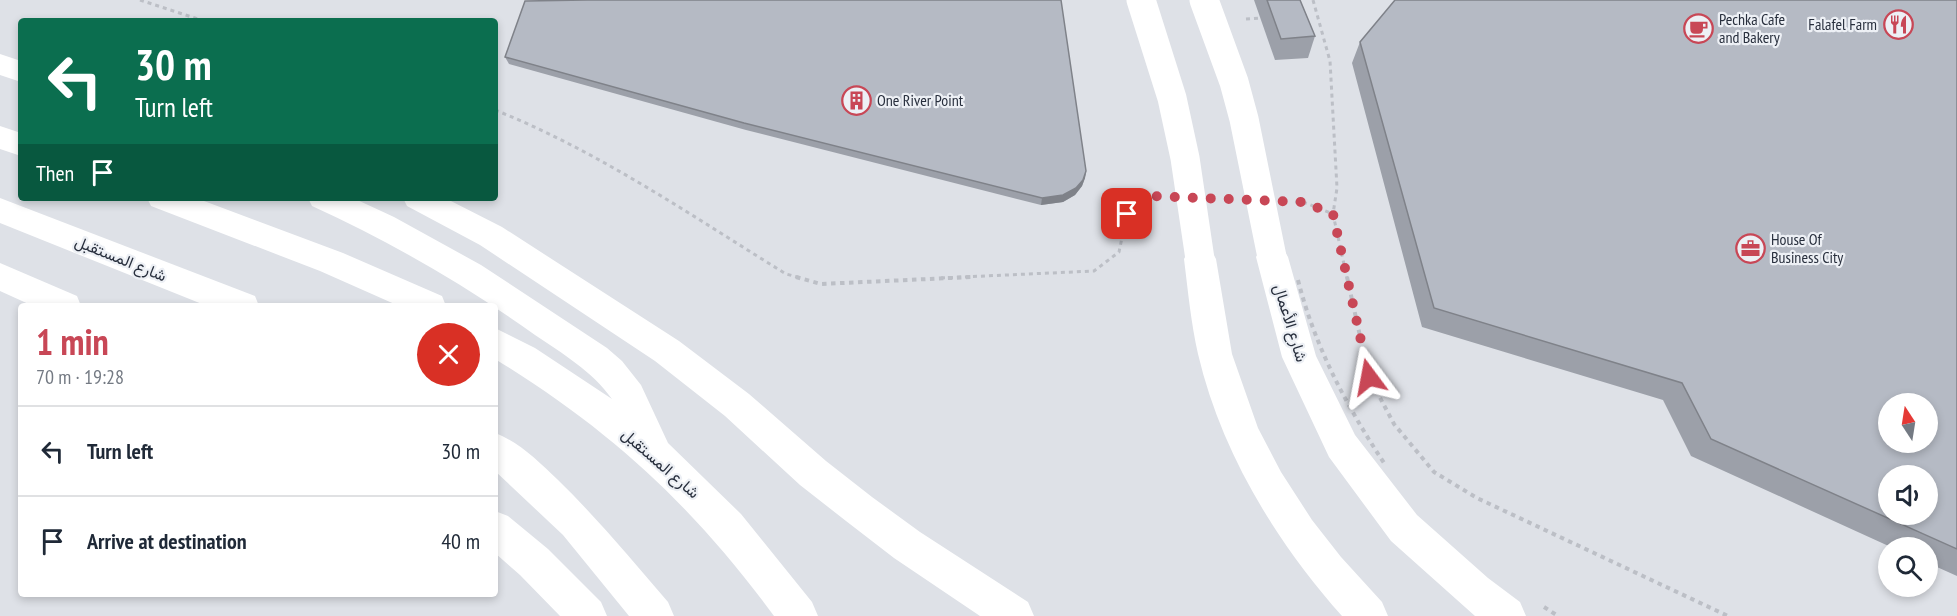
<!DOCTYPE html>
<html lang="en">
<head>
<meta charset="utf-8">
<style>
	:root { --surface:#fff; --page:#f2f2f3; --text:#1f2937; --muted:#747a83; --line:#e0e1e3; --accent:#c84756 }
	body { margin:0; font-family:"PT Sans Narrow",Vazirmatn,sans-serif; background:var(--page); color:var(--text); height:100vh; display:flex; flex-direction:column; font-size:22px; white-space:nowrap }
	* { box-sizing:border-box; margin:0 }
	p { font-size:20px; color:var(--muted) }
	.icon { flex:none; width:33px; height:33px; fill:none; stroke:currentColor; stroke-width:2; stroke-linecap:round; stroke-linejoin:round }
	.map { position:relative; flex:1; overflow:hidden }
	.sheet { position:absolute; left:18px; top:303px; width:480px; height:294px; display:flex; flex-direction:column; background:var(--surface); border-radius:6px; box-shadow:0 3px 9px #0003 }
	.sheet>* { flex:none }
	.guide { position:absolute; left:18px; top:18px; width:480px; height:183px; border-radius:6px; box-shadow:0 3px 9px #0003; background:#0b6e4f; color:#fff; overflow:hidden }
	.needle { width:39px; rotate:348deg }
	.buttons { position:absolute; left:1878px; top:393px; display:grid; gap:12px }
	.buttons a { display:grid; place-items:center; width:60px; height:60px; border-radius:50%; background:var(--surface); box-shadow:0 3px 9px #0003; font-size:30px }
	.pin { position:absolute; display:grid; place-items:center; width:51px; height:51px; color:#fff; margin:-26px; border-radius:12px; box-shadow:0 3px 9px #0006 }
	.me { position:absolute; width:66px; margin:-33px; rotate:347deg; stroke-linejoin:round; filter:drop-shadow(0 0 4px #0008) }
	.turn { display:flex; align-items:center; gap:21px; height:126px; padding:0 18px; font-size:27px }
	.turn .icon { width:78px; height:78px; stroke-width:2.5 }
	.turn b { display:block; font-size:42px; line-height:51px }
	.then { display:flex; align-items:center; height:57px; padding:0 18px; background:#0003; gap:12px; font-size:22px }
	.round { display:grid; place-items:center; flex:none; width:63px; height:63px; border-radius:32px; background:var(--page) }
	.headline { display:flex; align-items:center; justify-content:space-between; height:102px; padding:0 18px }
	h1 { font-size:36px; font-weight:800; line-height:45px; color:var(--accent) }
	ul { padding:0; list-style:none }
	li { display:flex; align-items:center; gap:18px; height:90px; padding:0 18px; border-top:2px solid var(--line) }
	li div { flex:1 }
	li b { display:block; font-size:22px }
	li em { font-style:normal }
	.map>svg:first-child { display:block }
	.lines { fill:none; stroke-linecap:round; stroke-linejoin:round }
	.path-far1 { stroke:#bcbfc6; stroke-width:3; stroke-dasharray:4 4; stroke-linecap:butt }
	.path { stroke:#bcbfc6; stroke-width:4; stroke-dasharray:4.5 4.5; stroke-linecap:butt }
	.secondary { fill:#fff; fill-rule:evenodd }
	.path-bridge { stroke:#bcbfc6; stroke-width:4; stroke-dasharray:4.5 4.5; stroke-linecap:butt }
	.secondary-bridge { stroke:#fff; stroke-width:29 }
	.wall { fill:#9ca0a9 }
	.shaded-wall { fill:#7f8289 }
	.building { fill:#b5bac4; stroke:#7f8289; stroke-width:1.5; fill-rule:evenodd }
	.route { stroke:#c84756; stroke-width:10; stroke-dasharray:0 18 }
	.labels { text-anchor:middle; dominant-baseline:central; stroke-width:4.5; stroke-linejoin:round; paint-order:stroke }
	.poi-label { font-size:16px; fill:#282f3d; stroke:#edf0f5; text-anchor:start }
	.street-label { font-size:16px; fill:#282f3d; stroke:#edf0f5 }
</style>
</head>
<body>
<div class="map">
<svg width="1957" height="616" viewBox="0 0 1957 616">
	<rect width="100%" height="100%" fill="#dee1e7"/>
	<g class="lines">
		<g class="path-far1">
			<path d="M140,0l64,21"/>
			<path d="M1313,0l17,61 7,127 -4,26"/>
			<path d="M1246,19l14,-1"/>
			<path d="M495,110c103,41 197,106 291,164l15,4"/>
			<path d="M1295,202h8l30,12 14,64"/>
			<path d="M941,278l153,-7 25,-19 8,-38 23,-18h5"/>
		</g>
		<g class="path">
			<path d="M796,277l25,7 151,-7"/>
			<path d="M1347,277l22,100 25,47 40,48 43,26 251,118"/>
			<path d="M1544,607l14,9"/>
		</g>
		<g class="secondary">
			<path d="M0,54l21,7v21l-21,-7z"/>
			<path d="M0,126l21,7v23l-21,-7z"/>
			<path d="M0,198l255,98 4,10h-52l-207,-83z"/>
			<path d="M147,198h49l147,55 99,43 4,10h-47l-79,-35 -169,-65z"/>
			<path d="M308,198h45l41,19 87,48 126,83 15,13 19,24 27,58 73,71 71,88 6,14h-44c-81,-110 -162,-185 -279,-257v-31l40,20 77,51c-20,-28 -49,-45 -77,-64 -70,-50 -144,-93 -223,-129z"/>
			<path d="M403,198h42l57,29 177,114 70,53 77,67 46,36 48,35 108,70 6,14h-54l-86,-58 -48,-37 -46,-36 -75,-69 -70,-55 -175,-116 -73,-39z"/>
			<path d="M1272,244l11,4 5,9 28,99 39,79 62,80 71,63 32,24 6,14h-51l-84,-75 -62,-84 -47,-100 -26,-100 5,-9z"/>
			<path d="M1200,246l11,4 5,9 16,95 26,74 23,44 31,48 29,37 41,45 6,14h-46c-66,-74 -121,-164 -144,-262 -7,-31 -10,-63 -14,-95l5,-9z"/>
			<path d="M0,263l77,33 4,10h-48l-33,-15z"/>
			<path d="M495,433c24,9 44,29 62,46 40,39 75,81 111,123l6,14h-45l-66,-81 -68,-64z"/>
			<path d="M495,511l13,5 40,33 53,53 6,14h-47l-40,-41 -25,-22z"/>
		</g>
		<path class="path-bridge" d="M1298,280c17,67 48,125 86,183"/>
		<g class="secondary-bridge">
			<path d="M1141,0l31,98 13,60 15,101"/>
			<path d="M1204,0l30,82 10,37 28,138"/>
		</g>
	</g>
	<g class="wall">
		<path d="M1254,0h46l15,36 -7,22 -33,2z"/>
		<path d="M1957,0v576l-29,-13v-15h-35l-202,-92 -28,-56 -241,-73 -70,-264 8,-21z"/>
		<path d="M505,57l581,114 -1,7 -3,8 -7,9 -12,7 -22,3 -295,-75 -237,-66z"/>
	</g>
	<path class="shaded-wall" d="M1086,171l-1,7 -3,8 -7,9 -12,7 -22,3 1,-7z"/>
	<g class="building">
		<path d="M587,0h474l25,171 -3,9 -7,8 -13,7 -21,3 -298,-75 -239,-66 20,-56z"/>
		<path d="M1267,0h33l15,36 -34,3z"/>
		<path d="M1395,0h562v549l-246,-110 -29,-56 -248,-75 -74,-266zM1888,404h40v38h-40zM1888,476h40v38h-40z"/>
	</g>
	<g class="lines">
		<path class="route" d="M1127,214l23,-18 153,6 30,12 36,163"/>
	</g>
	<defs>
		<symbol id="restaurant-ring" viewBox="-11 -11 22 22"><circle r="9.5" fill="#edf0f5" stroke="#c84756" stroke-width="1.5"/><path d="M-5-6h1v4h1v-4h1v4h1v-4h1v5L-1.5 .5V6h-2V.5L-5-1ZM5-6V6H3V1.5H1.5Q1.5-4 5-6Z" fill="#c84756"/></symbol>
		<symbol id="cafe-ring" viewBox="-11 -11 22 22"><circle r="9.5" fill="#edf0f5" stroke="#c84756" stroke-width="1.5"/><path d="M-5.5-4.5H6V0H3Q3 3.5 0 3.5H-2.5Q-5.5 3.5-5.5 0ZM3-3.2v2h1.7v-2ZM-6 4.5H4V6H-6Z" fill="#c84756"/></symbol>
		<symbol id="building-ring" viewBox="-11 -11 22 22"><circle r="9.5" fill="#edf0f5" stroke="#c84756" stroke-width="1.5"/><path d="M-4-6H4V6H1V3H-1V6H-4ZM-2.5-4.3h1.7v1.8h-1.7ZM.8-4.3h1.7v1.8H.8ZM-2.5-1h1.7V.8h-1.7ZM.8-1h1.7V.8H.8Z" fill="#c84756"/></symbol>
		<symbol id="office-ring" viewBox="-11 -11 22 22"><circle r="9.5" fill="#edf0f5" stroke="#c84756" stroke-width="1.5"/><path d="M-6-3h4V-5.5h4V-3h4V5H-6ZM-1-4.5V-3h2v-1.5ZM-6 0V1H6V0Z" fill="#c84756"/></symbol>
	</defs>
	<g fill-rule="evenodd">
		<use href="#restaurant-ring" x="1882" y="8" width="33" height="33"/>
		<use href="#cafe-ring" x="1682" y="12" width="33" height="33"/>
		<use href="#building-ring" x="840" y="84" width="33" height="33"/>
		<use href="#office-ring" x="1734" y="232" width="33" height="33"/>
	</g>
	<g class="labels">
		<g class="poi-label">
			<text x="1719" y="19">Pechka Cafe<tspan x="1719" dy="18">and Bakery</tspan></text>
			<text x="1877" y="24" text-anchor="end">Falafel Farm</text>
			<text x="877" y="100">One River Point</text>
			<text x="1771" y="239">House Of<tspan x="1771" dy="18">Business City</tspan></text>
		</g>
		<g class="street-label">
			<text transform="translate(121 258) rotate(22)">شارع المستقبل</text>
			<text transform="translate(1291 323) rotate(73)">شارع الأعمال</text>
			<text transform="translate(661 463) rotate(41)">شارع المستقبل</text>
		</g>
	</g>
</svg>
<div class="buttons">
<a><svg class="needle" viewBox="-14 -14 28 28"><path d="M0-13l5 13h-10z" fill="#e53935"/><path d="M0 13l5-13h-10z" fill="#747a83"/></svg></a>
<a><svg class="icon" aria-label="sound" viewBox="0 0 24 24"><path d="M4 9h4l5-4v14l-5-4H4zM17 9q2 3 0 6"/></svg></a>
<a><svg class="icon" aria-label="search" viewBox="0 0 24 24"><circle cx="10" cy="10" r="6"/><path d="M15 15l6 6"/></svg></a>
</div>
<div class="pin" style="left:1127px;top:214px;background:#d93025"><svg class="icon" aria-label="arrive" viewBox="0 0 24 24"><path d="M6 21V4h12l-3 4 3 4H6"/></svg></div>
<svg class="me" style="left:1369px;top:377px" viewBox="-20 -20 40 40"><path d="M0-17L14 15 0 8-14 15z" fill="#c84756" stroke="#fff" stroke-width="4"/></svg>
<div class="guide">
<div class="turn"><svg class="icon" aria-label="left" viewBox="0 0 24 24"><path d="M17 20v-9H6M10 6l-5 5 5 5"/></svg><div><b>30 m</b>Turn left</div></div>
<div class="then">Then<svg class="icon" aria-label="arrive" viewBox="0 0 24 24"><path d="M6 21V4h12l-3 4 3 4H6"/></svg></div>
</div>
<section class="sheet">
<div class="headline"><div><h1>1 min</h1><p>70 m · 19:28</p></div><a class="round" style="background:#d93025;color:#fff"><svg class="icon" aria-label="close" viewBox="0 0 24 24"><path d="M6 6l12 12M18 6L6 18"/></svg></a></div>
<ul>
<li><svg class="icon" aria-label="left" viewBox="0 0 24 24"><path d="M17 20v-9H6M10 6l-5 5 5 5"/></svg><div><b>Turn left</b></div><em>30 m</em></li>
<li><svg class="icon" aria-label="arrive" viewBox="0 0 24 24"><path d="M6 21V4h12l-3 4 3 4H6"/></svg><div><b>Arrive at destination</b></div><em>40 m</em></li>
</ul>
</section>
</div>
</body>
</html>
